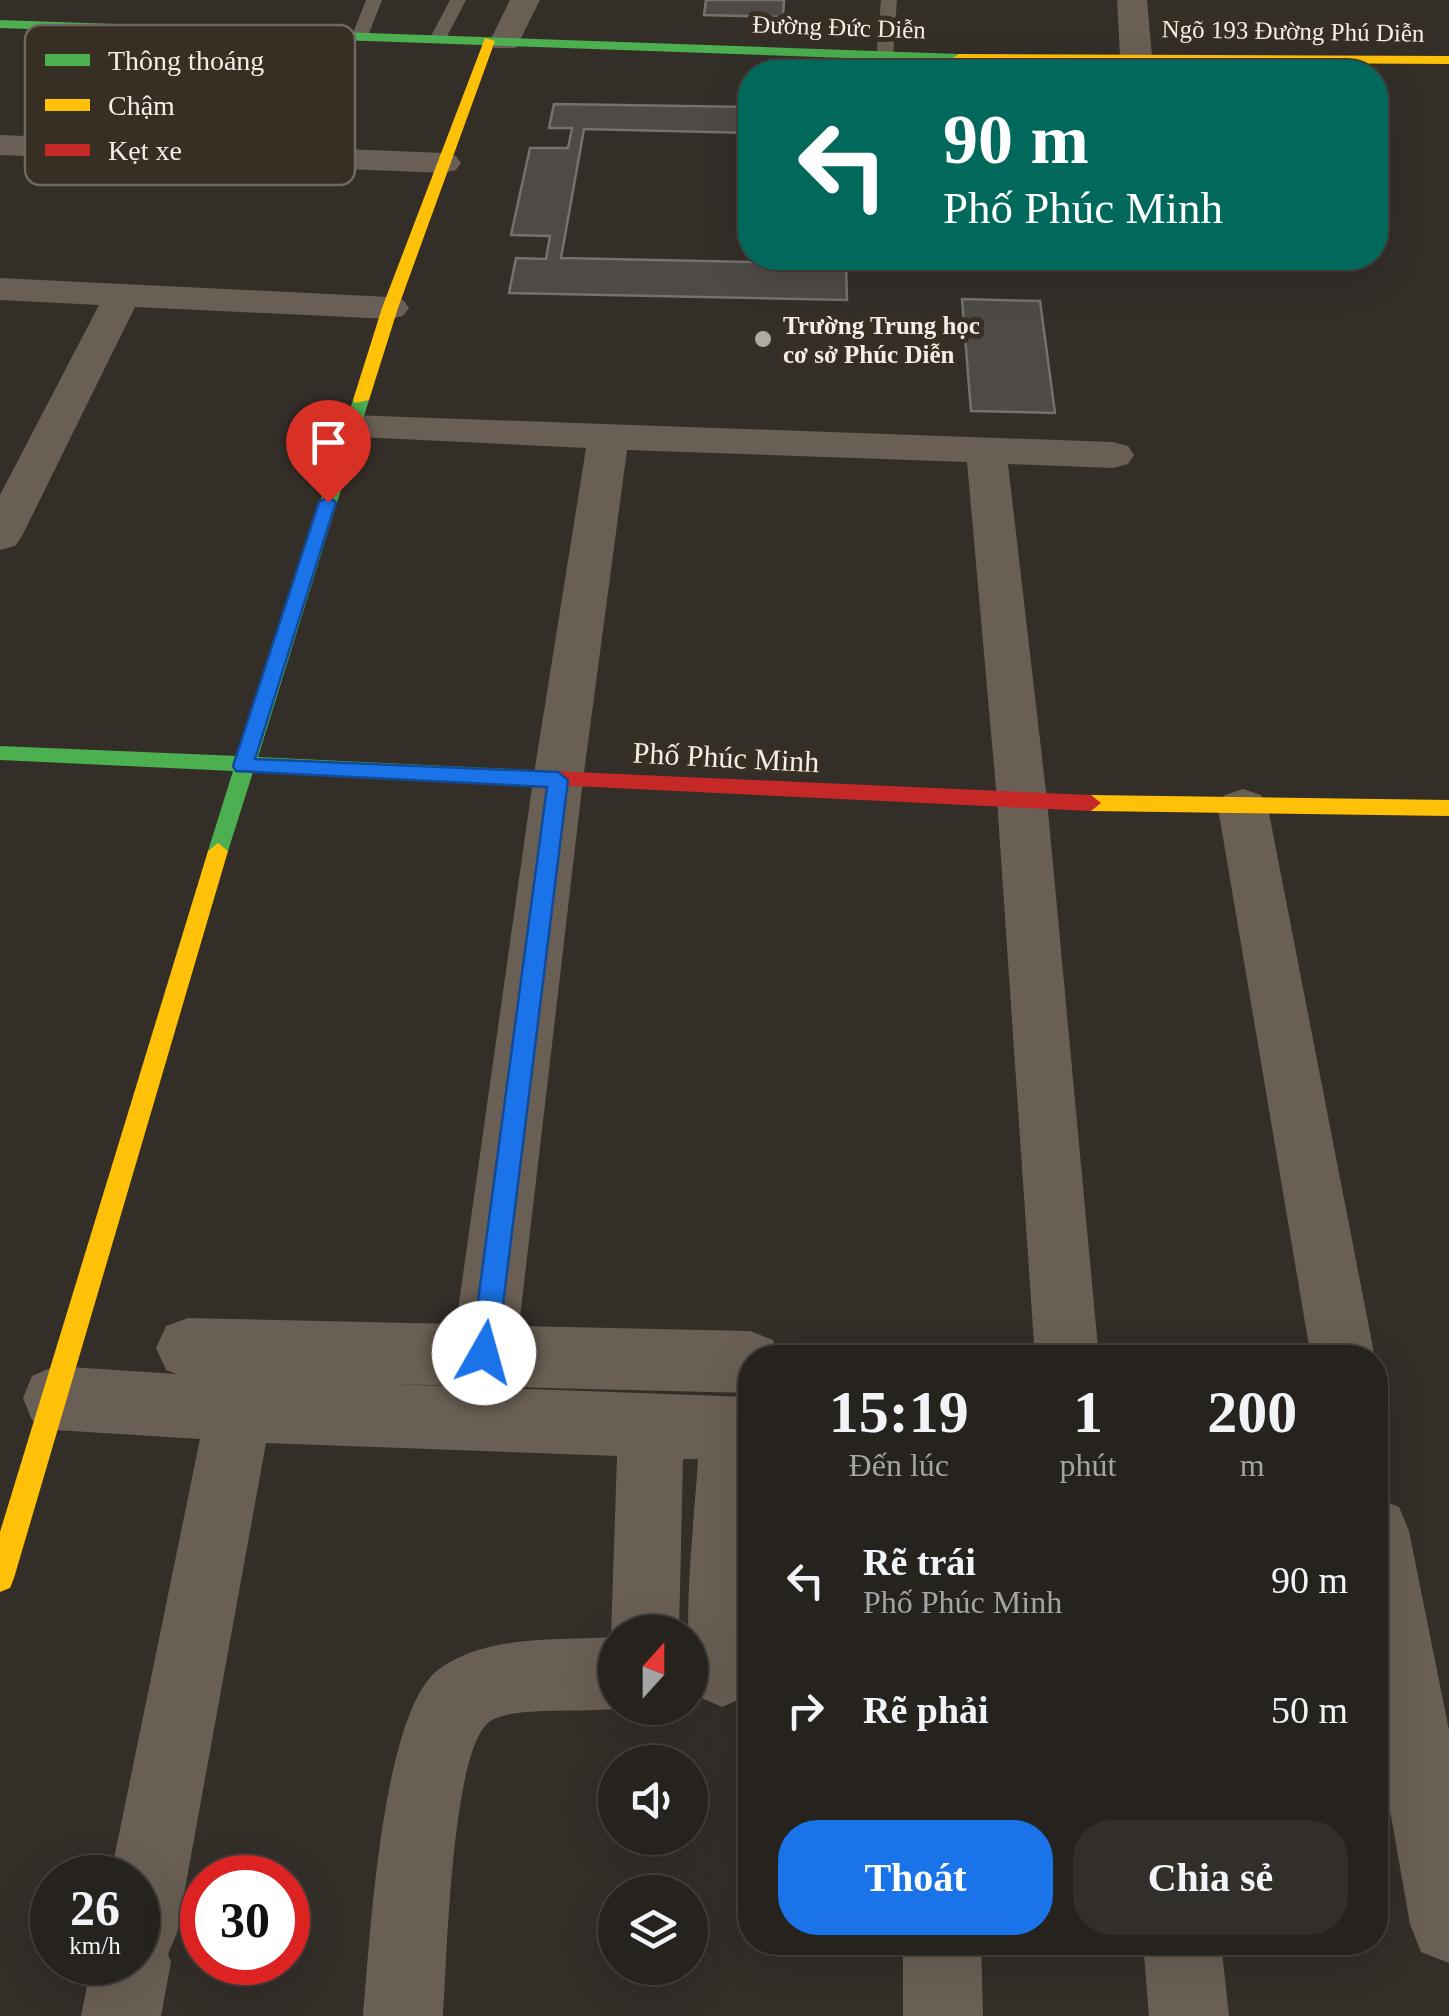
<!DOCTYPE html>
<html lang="vi">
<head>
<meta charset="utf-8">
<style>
	:root { --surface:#26221e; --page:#322f2b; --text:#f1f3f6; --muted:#a4a4a4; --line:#423f3c; --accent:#1a73e8 }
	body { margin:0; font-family:Georgia,serif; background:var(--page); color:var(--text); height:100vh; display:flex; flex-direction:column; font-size:38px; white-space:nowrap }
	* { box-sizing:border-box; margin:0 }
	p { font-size:32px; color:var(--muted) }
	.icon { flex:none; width:55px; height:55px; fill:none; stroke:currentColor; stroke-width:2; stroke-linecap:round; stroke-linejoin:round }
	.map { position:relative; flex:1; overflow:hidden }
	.panel { position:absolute; left:738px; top:1345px; width:650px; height:610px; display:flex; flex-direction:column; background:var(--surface); border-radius:40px; box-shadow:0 10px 40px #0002,0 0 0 2px var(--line) }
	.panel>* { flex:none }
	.banner { position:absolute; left:738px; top:60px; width:650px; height:210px; border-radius:40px; box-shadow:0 10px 40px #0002,0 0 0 2px var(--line); background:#00695c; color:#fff; overflow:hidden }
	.needle { width:65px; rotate:21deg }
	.tools { position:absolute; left:598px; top:1615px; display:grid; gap:20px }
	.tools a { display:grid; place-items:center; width:110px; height:110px; border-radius:50%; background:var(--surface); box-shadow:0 10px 40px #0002,0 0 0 2px var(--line); font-size:50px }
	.speed { position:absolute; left:30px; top:1855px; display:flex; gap:20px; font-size:50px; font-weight:700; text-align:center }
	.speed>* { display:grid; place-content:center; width:130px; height:130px; border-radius:50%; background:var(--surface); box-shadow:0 10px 40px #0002,0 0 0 2px var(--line); line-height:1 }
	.speed small { font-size:25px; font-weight:400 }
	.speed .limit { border:15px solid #d22; background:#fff; color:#111 }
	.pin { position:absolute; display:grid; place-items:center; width:85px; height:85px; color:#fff; margin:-102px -42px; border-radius:50% 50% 50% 0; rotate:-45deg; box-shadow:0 0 10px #0007 }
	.pin .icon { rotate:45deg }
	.me { position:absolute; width:110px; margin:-55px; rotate:7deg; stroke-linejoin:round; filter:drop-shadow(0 0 8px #0008) }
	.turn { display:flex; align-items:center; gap:35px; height:210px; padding:0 40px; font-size:45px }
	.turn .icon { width:130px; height:130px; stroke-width:2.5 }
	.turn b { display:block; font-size:70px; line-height:85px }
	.eta { display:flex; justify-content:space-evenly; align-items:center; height:170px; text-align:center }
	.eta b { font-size:60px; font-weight:800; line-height:70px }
	.cta { display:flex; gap:20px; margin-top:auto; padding:20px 40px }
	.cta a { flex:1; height:115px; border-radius:40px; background:var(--accent); color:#fff; font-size:40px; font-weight:800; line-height:115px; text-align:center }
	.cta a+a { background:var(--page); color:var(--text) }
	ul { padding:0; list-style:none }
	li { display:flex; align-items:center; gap:30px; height:130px; padding:0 40px }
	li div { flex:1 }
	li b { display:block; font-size:38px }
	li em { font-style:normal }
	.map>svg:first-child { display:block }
	.building { fill:#4e4a45; stroke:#76716c; stroke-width:2.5 }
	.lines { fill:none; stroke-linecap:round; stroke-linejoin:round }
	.lane { fill:#6a5f54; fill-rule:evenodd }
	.street { fill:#6a5f54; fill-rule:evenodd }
	.fast { fill:#4caf50; fill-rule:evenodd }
	.slow { fill:#ffc107; fill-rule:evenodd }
	.jam { fill:#c62828; fill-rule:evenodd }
	.route { fill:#1a73e8; stroke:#114b97; stroke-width:2.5 }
	.poi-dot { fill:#b0aba5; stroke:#372e24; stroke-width:4 }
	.labels { text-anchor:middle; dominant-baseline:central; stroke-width:10; stroke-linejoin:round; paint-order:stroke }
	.far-street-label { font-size:25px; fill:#f4eee8; stroke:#372e24 }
	.far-poi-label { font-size:25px; font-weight:bold; fill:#f4eee8; stroke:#372e24; text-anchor:start }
	.street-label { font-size:30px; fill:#f4eee8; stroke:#372e24 }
	.key { fill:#372e24; stroke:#70685f; stroke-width:2.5 }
	.key-label { font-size:28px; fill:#f4eee8 }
</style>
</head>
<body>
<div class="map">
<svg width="1449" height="2016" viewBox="0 0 1449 2016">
	<rect width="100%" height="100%" fill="#332e28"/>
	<g class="building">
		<path d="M706,0h78l-1,17 -79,-2z"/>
		<path d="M554,104l196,3v26l-166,-4 -23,129 285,6 1,36 -338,-7 7,-35 30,1 4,-23 -39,-1 19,-87h38l4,-20h-23z"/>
		<path d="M962,258h70l1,12 -71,-3z"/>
		<path d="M962,299l78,2 15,112 -84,-2z"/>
	</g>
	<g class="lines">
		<g class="lane">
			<path d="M366,0h16l-14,36 -8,5 -8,-5z"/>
			<path d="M450,0h16l-22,42h-12l-2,-4z"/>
			<path d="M881,0h16l-5,72h-17z"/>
		</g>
		<g class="street">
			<path d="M510,0h30l-24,48h-22l-4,-7z"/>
			<path d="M1117,0h30l5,56 -5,7h-22l-5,-7z"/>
			<path d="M0,135l444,18 12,3 5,7 -5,7 -12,3 -444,-18z"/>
			<path d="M0,278l390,19 13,3 6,8 -6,8 -13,3 -255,-12 -113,229 -7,10 -15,4v-55l99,-190 -99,-5z"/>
			<path d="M351,415l762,27 15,4 6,9 -6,9 -15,4 -105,-4 39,336 52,558h-64l-38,-558 -30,-338 -340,-12 -44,330 -64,546 231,5 23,9 7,18h-30v35l-360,-9 360,13v293l-3,6 -25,11 -25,-11c-19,-46 -2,-179 1,-237h-15l-4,173h-64v76h3c-29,6 -108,-3 -129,14 -38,30 -42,240 -46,294h-80c7,-73 18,-304 76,-347 48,-35 117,-28 172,-32l6,-181 -351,-13 -89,490 -9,21 3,8 -10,54h-80l11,-54h46v-84h-28l90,-439 -145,-9 -23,-10 -9,-22 9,-22 23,-10 122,8 -11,-4 -10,-22 10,-22 22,-8 268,6 77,-544 53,-332 -249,-12 -6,-9 6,-9z"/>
			<path d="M1243,789l18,6 7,13 107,550h-64l-93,-550 7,-13z"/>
			<path d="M1375,1497l24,10 10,24 40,199v233l-28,-11 -11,-28 -35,-199z"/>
			<path d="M903,1942h78l2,74h-80z"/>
			<path d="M1143,1942h78l8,74h-80z"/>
		</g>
		<g class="fast">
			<path d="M0,20l959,34 6,4 -6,4 -959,-34z"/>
			<path d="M361,395l8,5 -111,357 294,14 10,7 -3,5 -306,-11 -25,79 -10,8 -10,-8 25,-80 -233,-11v-14l238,10 115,-356z"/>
		</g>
		<g class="slow">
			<path d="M485,38l10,3 -97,267 -29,92 -14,3 -2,-3 29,-92z"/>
			<path d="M959,54l490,2v8l-495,-3 -1,-3z"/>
			<path d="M1091,795l358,5v16l-358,-5 -10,-8z"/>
			<path d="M218,843l10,8 -214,727 -4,10 -10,4v-60l208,-681z"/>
		</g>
		<path class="jam" d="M552,771l539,24 10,8 -10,8 -539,-26 -10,-7z"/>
	</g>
	<path class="route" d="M328,497l8,5 -81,257 303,13 10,8 -71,573 -4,9 -9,4 -9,-4 -4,-9 76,-566 -311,-16 -3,-5 86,-264z"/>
	<circle class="poi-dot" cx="763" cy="339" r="10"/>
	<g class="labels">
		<g class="far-street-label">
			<text transform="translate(839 27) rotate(2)">Đường Đức Diễn</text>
			<text transform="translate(1293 31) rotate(1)">Ngõ 193 Đường Phú Diễn</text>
		</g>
		<g class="far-poi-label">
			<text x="783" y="325">Trường Trung học<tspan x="783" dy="29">cơ sở Phúc Diễn</tspan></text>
		</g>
		<g class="street-label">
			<text transform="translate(726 757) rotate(3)">Phố Phúc Minh</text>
		</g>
	</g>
	<rect x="25" y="25" width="330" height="160" rx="15" class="key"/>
	<rect x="45" y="54" width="45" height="12" fill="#4caf50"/>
	<rect x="45" y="99" width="45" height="12" fill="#ffc107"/>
	<rect x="45" y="144" width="45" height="12" fill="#c62828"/>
	<g class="key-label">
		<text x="108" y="70">Thông thoáng</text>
		<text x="108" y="115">Chậm</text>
		<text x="108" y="160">Kẹt xe</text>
	</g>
</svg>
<div class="tools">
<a><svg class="needle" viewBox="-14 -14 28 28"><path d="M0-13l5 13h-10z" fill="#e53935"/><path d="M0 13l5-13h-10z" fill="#a4a4a4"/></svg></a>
<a><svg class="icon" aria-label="sound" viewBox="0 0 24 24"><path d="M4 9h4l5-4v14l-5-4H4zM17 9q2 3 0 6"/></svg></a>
<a><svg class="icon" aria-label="layers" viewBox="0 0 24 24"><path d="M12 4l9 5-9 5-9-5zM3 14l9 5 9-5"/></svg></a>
</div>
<div class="speed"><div>26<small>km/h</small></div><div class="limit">30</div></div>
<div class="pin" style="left:328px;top:502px;background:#d93025"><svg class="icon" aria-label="arrive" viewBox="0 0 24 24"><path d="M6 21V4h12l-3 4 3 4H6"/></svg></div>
<svg class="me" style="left:484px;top:1353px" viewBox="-20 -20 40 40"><circle r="19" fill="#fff"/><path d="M0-13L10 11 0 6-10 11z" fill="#1a73e8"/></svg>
<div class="banner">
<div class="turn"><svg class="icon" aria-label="left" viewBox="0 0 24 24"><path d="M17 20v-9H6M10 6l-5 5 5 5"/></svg><div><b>90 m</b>Phố Phúc Minh</div></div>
</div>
<section class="panel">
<div class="eta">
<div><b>15:19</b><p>Đến lúc</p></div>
<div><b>1</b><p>phút</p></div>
<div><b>200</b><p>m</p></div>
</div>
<ul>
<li><svg class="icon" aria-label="left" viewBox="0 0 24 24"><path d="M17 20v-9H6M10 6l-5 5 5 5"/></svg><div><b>Rẽ trái</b><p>Phố Phúc Minh</p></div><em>90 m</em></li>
<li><svg class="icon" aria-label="right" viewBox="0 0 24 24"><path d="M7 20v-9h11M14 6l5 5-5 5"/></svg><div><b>Rẽ phải</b></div><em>50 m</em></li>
</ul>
<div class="cta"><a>Thoát</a><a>Chia sẻ</a></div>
</section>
</div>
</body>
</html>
